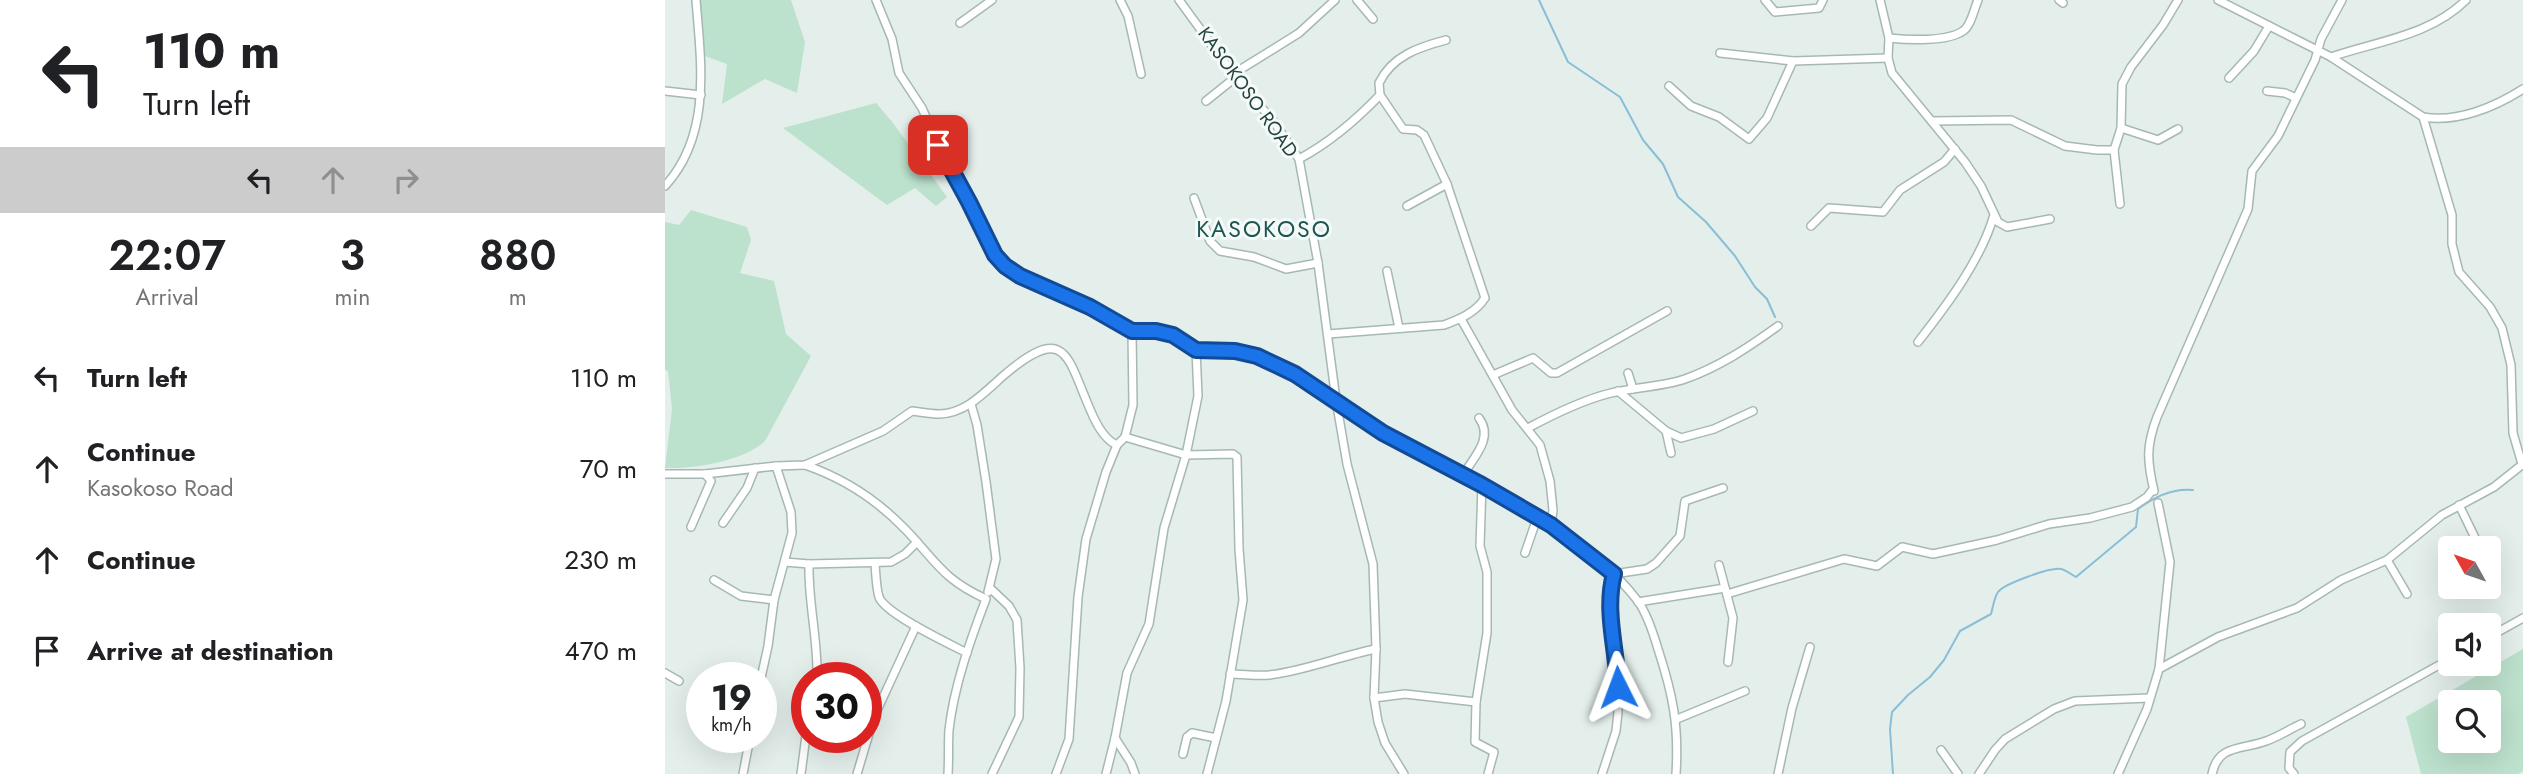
<!DOCTYPE html>
<html lang="en">
<head>
<meta charset="utf-8">
<style>
	:root { --surface:#fff; --page:#f2f2f2; --text:#202124; --muted:#757577 }
	body { margin:0; font-family:Jost,sans-serif; background:var(--page); color:var(--text); height:100vh; display:flex; flex-direction:column; font-size:26px; white-space:nowrap }
	* { box-sizing:border-box; margin:0 }
	p { font-size:23px; color:var(--muted) }
	.icon { flex:none; width:38px; height:38px; fill:none; stroke:currentColor; stroke-width:2; stroke-linecap:round; stroke-linejoin:round }
	.map { position:relative; flex:1; overflow:hidden }
	.details { display:flex; flex-direction:column; background:var(--surface); width:665px }
	.details>* { flex:none }
	.top-card { background:#fff; color:var(--text); overflow:hidden }
	.needle { width:46px; rotate:310deg }
	.controls { position:absolute; left:1773px; top:536px; display:grid; gap:14px }
	.controls a { display:grid; place-items:center; width:63px; height:63px; border-radius:7px; background:var(--surface); box-shadow:0 7px 28px #0002; font-size:35px }
	.speed { position:absolute; left:21px; top:662px; display:flex; gap:14px; font-size:35px; font-weight:700; text-align:center }
	.speed>* { display:grid; place-content:center; width:91px; height:91px; border-radius:50%; background:var(--surface); box-shadow:0 7px 28px #0002; line-height:1 }
	.speed small { font-size:18px; font-weight:400 }
	.speed .limit { border:10px solid #d22; background:#fff; color:#111 }
	.pin { position:absolute; display:grid; place-items:center; width:60px; height:60px; color:#fff; margin:-30px; border-radius:14px; box-shadow:0 4px 10px #0006 }
	.me { position:absolute; width:77px; margin:-38px; rotate:357deg; stroke-linejoin:round; filter:drop-shadow(0 0 5px #0008) }
	.turn { display:flex; align-items:center; gap:24px; height:147px; padding:0 28px; font-size:32px }
	.turn .icon { width:91px; height:91px; stroke-width:2.5 }
	.turn b { display:block; font-size:49px; line-height:60px }
	.lanes { display:flex; align-items:center; height:66px; padding:0 28px; background:#0003; justify-content:center; gap:35px; direction:ltr }
	.lanes .off { opacity:.35 }
	.eta { display:flex; justify-content:space-evenly; align-items:center; height:119px; text-align:center }
	.eta b { font-size:42px; font-weight:600; line-height:49px }
	ul { padding:0; list-style:none }
	li { display:flex; align-items:center; gap:21px; height:91px; padding:0 28px }
	li div { flex:1 }
	li b { display:block; font-size:26px }
	li em { font-style:normal }
	main { display:flex; flex:1; min-height:0 }
	.map>svg:first-child { display:block }
	.green { fill:#bce1cc; fill-rule:evenodd }
	.lines { fill:none; stroke-linecap:round; stroke-linejoin:round }
	.stream { stroke:#89bed7; stroke-width:2 }
	.street-casing { stroke:#a6b8b5; stroke-width:10 }
	.street { stroke:#fff; stroke-width:7 }
	.route-casing { stroke:#114b97; stroke-width:18 }
	.route { stroke:#1a73e8; stroke-width:12 }
	.labels { text-anchor:middle; dominant-baseline:central; stroke-width:6; stroke-linejoin:round; paint-order:stroke }
	.street-label { font-size:19px; fill:#22423f; stroke:#f5faf9 }
	.quarter-label { font-size:23px; letter-spacing:2px; fill:#1c5651; stroke:#f5faf9 }
</style>
</head>
<body>
<main>
<section class="details">
<div class="top-card">
<div class="turn"><svg class="icon" aria-label="left" viewBox="0 0 24 24"><path d="M17 20v-9H6M10 6l-5 5 5 5"/></svg><div><b>110 m</b>Turn left</div></div>
<div class="lanes"><svg class="icon" aria-label="left" viewBox="0 0 24 24"><path d="M17 20v-9H6M10 6l-5 5 5 5"/></svg><svg class="icon off" aria-label="ahead" viewBox="0 0 24 24"><path d="M12 20V5M6 11l6-6 6 6"/></svg><svg class="icon off" aria-label="right" viewBox="0 0 24 24"><path d="M7 20v-9h11M14 6l5 5-5 5"/></svg></div>
</div>
<div class="eta">
<div><b>22:07</b><p>Arrival</p></div>
<div><b>3</b><p>min</p></div>
<div><b>880</b><p>m</p></div>
</div>
<ul>
<li><svg class="icon" aria-label="left" viewBox="0 0 24 24"><path d="M17 20v-9H6M10 6l-5 5 5 5"/></svg><div><b>Turn left</b></div><em>110 m</em></li>
<li><svg class="icon" aria-label="ahead" viewBox="0 0 24 24"><path d="M12 20V5M6 11l6-6 6 6"/></svg><div><b>Continue</b><p>Kasokoso Road</p></div><em>70 m</em></li>
<li><svg class="icon" aria-label="ahead" viewBox="0 0 24 24"><path d="M12 20V5M6 11l6-6 6 6"/></svg><div><b>Continue</b></div><em>230 m</em></li>
<li><svg class="icon" aria-label="arrive" viewBox="0 0 24 24"><path d="M6 21V4h12l-3 4 3 4H6"/></svg><div><b>Arrive at destination</b></div><em>470 m</em></li>
</ul>
</section>
<div class="map">
<svg width="1858" height="774" viewBox="0 0 1858 774">
	<rect width="100%" height="100%" fill="#e4efec"/>
	<g class="green">
		<path d="M35,0h91l14,42 -8,51 -32,-14 -43,25 5,-40 -25,-9z"/>
		<path d="M211,103l17,20 54,74 -11,9 -21,-18 -28,17 -104,-77z"/>
		<path d="M26,210l56,17 4,13 -11,33 34,8 12,53 25,22 -46,85c-21,20 -72,28 -100,27l7,-59 -4,-38 -3,-1v-148l14,3z"/>
		<path d="M1858,649v122l-5,3h-97l-15,-57zM1785,702h39v38h-39z"/>
	</g>
	<g class="lines">
		<g class="stream">
			<path d="M874,0l29,62 52,35 23,43 20,24 15,33 28,25 29,34 20,31 12,12 8,18"/>
			<path d="M1228,774l-3,-45 2,-17 16,-17 22,-18 14,-17 16,-29 31,-17c2,-7 3,-16 7,-22 6,-8 52,-25 63,-23 5,1 11,6 15,8l60,-50 2,-18c16,-12 35,-21 55,-19"/>
		</g>
		<defs>
			<g id="street">
				<path d="M211,0l16,39 7,34 23,35 24,54 23,40 14,32 12,21 10,11 15,10 70,31 42,24h24l16,4 24,15 39,1 22,5 38,19 41,25 11,64 26,100 3,85 -2,49 4,24 7,21 19,31"/>
				<path d="M455,0l8,16 13,58"/>
				<path d="M514,0l54,74 41,48 25,37 19,104 18,137c16,12 31,24 48,34 81,45 196,91 253,166 10,13 16,32 21,49 15,46 21,76 18,125"/>
				<path d="M692,0l16,19"/>
				<path d="M1100,0l10,12 44,-4 4,-8"/>
				<path d="M1215,0l9,38 -1,20 4,15 73,89 16,24 17,36 9,5 43,-8"/>
				<path d="M1394,0l4,3"/>
				<path d="M1553,0l113,57c46,-16 99,-21 135,-57"/>
				<path d="M295,23l32,-23"/>
				<path d="M1224,38c19,2 58,4 74,-7 8,-5 11,-22 15,-31"/>
				<path d="M1055,53l73,8 95,-3"/>
				<path d="M1666,57l92,60c34,6 72,-10 100,-28"/>
				<path d="M568,74l66,-41 36,-33"/>
				<path d="M1564,78l25,-27 15,-25"/>
				<path d="M1004,86l22,20 28,11 30,22 18,-21 26,-57"/>
				<path d="M0,91l36,4"/>
				<path d="M1602,91l18,2 11,5"/>
				<path d="M541,101l30,-24"/>
				<path d="M1758,117l29,98v29l7,28 31,35 12,21 9,37 2,68 9,31"/>
				<path d="M1267,121l79,-1 54,26 32,4h17"/>
				<path d="M1456,128l37,12 20,-11"/>
				<path d="M634,159c30,-16 57,-39 81,-64l-1,-12c13,-27 40,-36 67,-43"/>
				<path d="M0,186c47,-51 36,-123 31,-186"/>
				<path d="M529,198l16,43 10,10 34,6 32,12 32,-6"/>
				<path d="M1455,204l-6,-54 7,-22 1,-44 9,-17 32,-42 15,-25"/>
				<path d="M742,206l40,-22"/>
				<path d="M1146,226l18,-18 54,4 17,-22 44,-28 11,-13"/>
				<path d="M722,271l12,57"/>
				<path d="M796,319l51,91 28,35 10,36 3,29 -2,15"/>
				<path d="M663,334l116,-9c16,-6 31,-12 41,-27l-38,-114 -23,-49 -7,-5 -14,-1 -23,-34"/>
				<path d="M1253,342c29,-37 63,-82 76,-127"/>
				<path d="M963,373l5,16"/>
				<path d="M828,375l40,-17 18,15h6l110,-62"/>
				<path d="M953,391l48,40 15,7 33,-9 39,-18"/>
				<path d="M306,404l6,21 9,57 10,77 -8,33"/>
				<path d="M863,428c26,-14 54,-28 83,-35 24,-6 51,-6 74,-14 34,-12 64,-32 93,-53"/>
				<path d="M1001,431l5,22"/>
				<path d="M460,437l61,18 47,-1 4,3 2,92 4,51 -17,101 -19,73"/>
				<path d="M140,465c38,13 72,35 100,64 31,32 37,50 81,70 -16,42 -32,87 -37,131 -1,15 0,29 -1,44"/>
				<path d="M111,466l29,-1 78,-34 29,-20c9,1 18,3 27,3 26,0 46,-22 64,-38 66,-57 64,-16 90,40 5,11 12,24 24,29"/>
				<path d="M0,474h40l71,-8 15,46 1,21 -18,67 -6,46 -7,32"/>
				<path d="M798,475c11,-18 31,-37 16,-57"/>
				<path d="M1489,491c-7,-30 -8,-45 3,-74l91,-208 4,-38 26,-35 37,-76 6,-21 21,-39"/>
				<path d="M1794,505l21,43"/>
				<path d="M58,523l24,-35 8,-20"/>
				<path d="M26,527l20,-46 -6,-7"/>
				<path d="M860,553l12,-35"/>
				<path d="M1722,560l20,34"/>
				<path d="M120,562l24,2 82,-2 14,-8 12,-12"/>
				<path d="M144,564c-1,38 9,75 8,113"/>
				<path d="M210,564c1,10 1,23 4,33 6,17 71,47 88,56"/>
				<path d="M1054,565l14,53 -5,44"/>
				<path d="M49,580l27,16 33,4"/>
				<path d="M325,588l19,18 8,14 3,48 -1,49 -27,57"/>
				<path d="M1062,594l117,-35 33,7 25,-19 31,7 64,-14 52,-16 41,-6 42,-11 15,-10 6,-8"/>
				<path d="M973,602l87,-14"/>
				<path d="M1824,637l34,-19"/>
				<path d="M1494,669l59,-32 79,-29 44,-28 46,-20 55,-45 52,-28 29,-23"/>
				<path d="M0,673l14,8"/>
				<path d="M565,674c13,0 26,2 39,1 36,-4 71,-19 107,-26"/>
				<path d="M709,698l31,-4 71,8 -1,40 19,10 -6,22"/>
				<path d="M811,702l11,-69v-61l-7,-26 2,-61"/>
				<path d="M1012,719l68,-28"/>
				<path d="M450,738l16,25 4,11"/>
				<path d="M1276,750l17,24"/>
				<path d="M518,754l4,-17 5,-4 24,5"/>
				<path d="M78,774l7,-37"/>
				<path d="M136,774l6,-46"/>
				<path d="M192,774l17,-57 42,-91"/>
				<path d="M391,774l13,-35 9,-142 8,-58 20,-67 11,-27 8,-8 8,-32 -1,-74"/>
				<path d="M441,774l9,-36 12,-65 22,-49 15,-96 22,-73 12,-59 -2,-46"/>
				<path d="M937,774l14,-43 2,-19 -1,-49 -8,-53 5,-36 33,-5 9,-6 24,-27 5,-35 38,-13"/>
				<path d="M1113,774l14,-66 18,-61"/>
				<path d="M1314,774l16,-24 10,-11 49,-30 21,-8 74,-3"/>
				<path d="M1453,774l29,-65 12,-40 11,-107 -12,-59"/>
				<path d="M1547,774c6,-30 30,-24 54,-33 12,-4 24,-12 35,-17"/>
				<path d="M1629,774l-5,-6 1,-16 12,-11 148,-82"/>
			</g>
		</defs>
		<use href="#street" class="street-casing"/>
		<use href="#street" class="street"/>
	</g>
	<g class="lines">
		<defs>
			<path id="route" d="M273,145l31,57 26,53 10,11 15,10 70,31 42,24h24l17,4 23,15 39,1 22,5 38,18 88,59 99,52 69,40 63,49c-10,37 3,76 4,113"/>
		</defs>
		<use href="#route" class="route-casing"/>
		<use href="#route" class="route"/>
	</g>
	<g class="labels">
		<g class="street-label">
			<text transform="translate(583 92) rotate(54)">KASOKOSO ROAD</text>
		</g>
		<g class="quarter-label">
			<text x="599" y="229">KASOKOSO</text>
		</g>
	</g>
</svg>
<div class="controls">
<a><svg class="needle" viewBox="-14 -14 28 28"><path d="M0-13l5 13h-10z" fill="#e53935"/><path d="M0 13l5-13h-10z" fill="#757577"/></svg></a>
<a><svg class="icon" aria-label="sound" viewBox="0 0 24 24"><path d="M4 9h4l5-4v14l-5-4H4zM17 9q2 3 0 6"/></svg></a>
<a><svg class="icon" aria-label="search" viewBox="0 0 24 24"><circle cx="10" cy="10" r="6"/><path d="M15 15l6 6"/></svg></a>
</div>
<div class="speed"><div>19<small>km/h</small></div><div class="limit">30</div></div>
<div class="pin" style="left:273px;top:145px;background:#d93025"><svg class="icon" aria-label="arrive" viewBox="0 0 24 24"><path d="M6 21V4h12l-3 4 3 4H6"/></svg></div>
<svg class="me" style="left:953px;top:687px" viewBox="-20 -20 40 40"><path d="M0-17L14 15 0 8-14 15z" fill="#1a73e8" stroke="#fff" stroke-width="4"/></svg>
</div>
</main>
</body>
</html>
